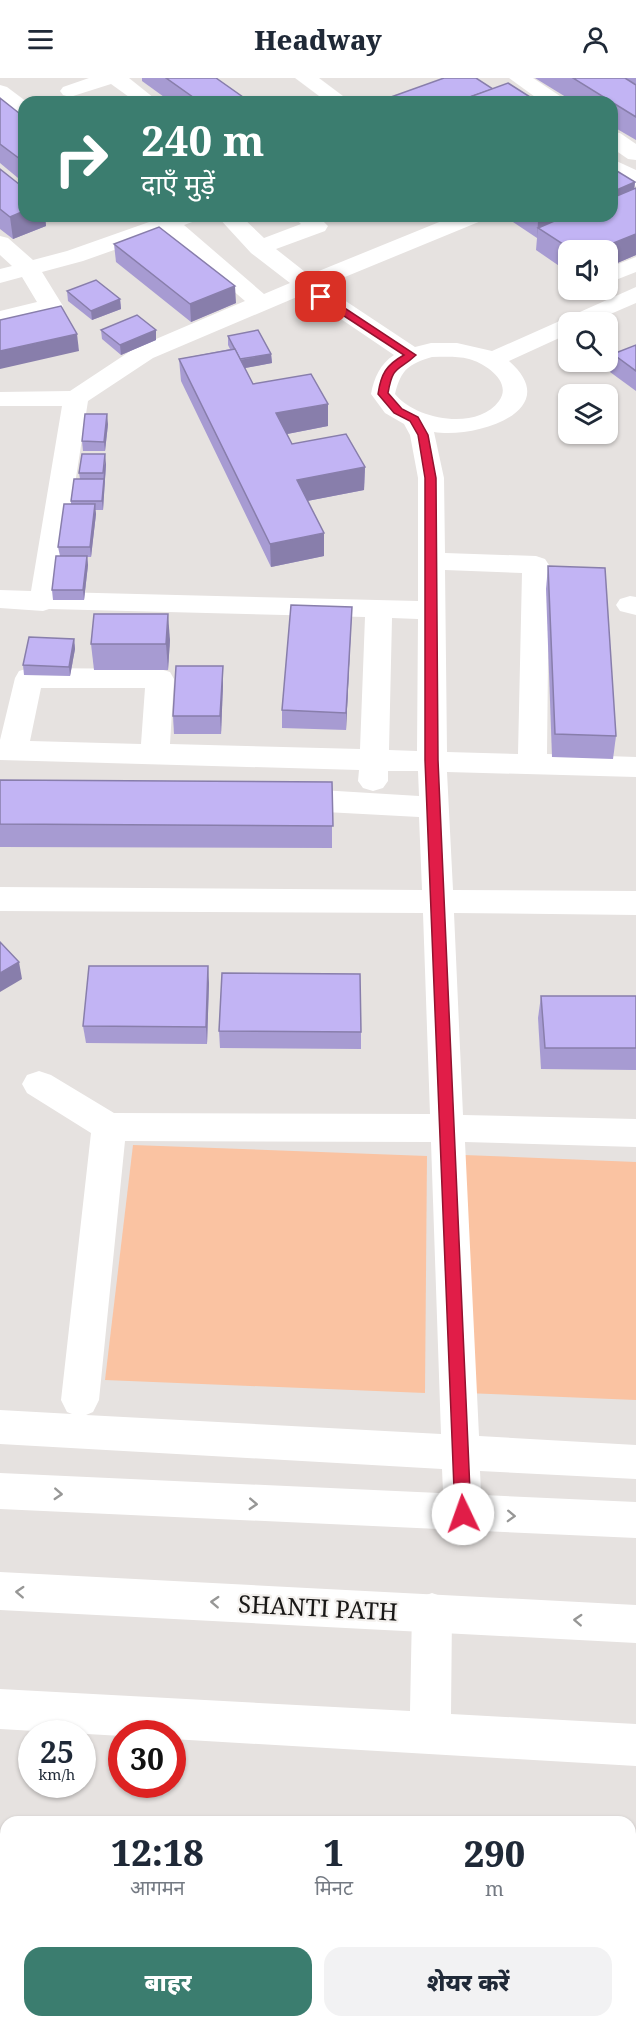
<!DOCTYPE html>
<html lang="hi">
<head>
<meta charset="utf-8">
<style>
	:root { --surface:#fff; --page:#f2f2f3; --text:#1f2937; --muted:#747a83; --accent:#3b7d6f }
	body { margin:0; font-family:"Noto Serif","Noto Sans Devanagari",serif; background:var(--page); color:var(--text); height:100vh; display:flex; flex-direction:column; font-size:22px; white-space:nowrap }
	* { box-sizing:border-box; margin:0 }
	p { font-size:20px; color:var(--muted) }
	.icon { flex:none; width:33px; height:33px; fill:none; stroke:currentColor; stroke-width:2; stroke-linecap:round; stroke-linejoin:round }
	.map { position:relative; flex:1; overflow:hidden }
	.sheet { position:absolute; left:0px; top:1738px; width:636px; height:212px; display:flex; flex-direction:column; background:var(--surface); border-radius:18px 18px 0 0; box-shadow:0 2px 4px #0004 }
	.sheet>* { flex:none }
	.banner { position:absolute; left:18px; top:18px; width:600px; height:126px; border-radius:18px; box-shadow:0 2px 4px #0004; background:#3b7d6f; color:#fff; overflow:hidden }
	.tools { position:absolute; left:558px; top:162px; display:grid; gap:12px }
	.tools a { display:grid; place-items:center; width:60px; height:60px; border-radius:12px; background:var(--surface); box-shadow:0 2px 4px #0004; font-size:30px }
	.speed { position:absolute; left:18px; top:1642px; display:flex; gap:12px; font-size:30px; font-weight:700; text-align:center }
	.speed>* { display:grid; place-content:center; width:78px; height:78px; border-radius:50%; background:var(--surface); box-shadow:0 2px 4px #0004; line-height:1 }
	.speed small { font-size:15px; font-weight:400 }
	.speed .limit { border:9px solid #d22; background:#fff; color:#111 }
	.pin { position:absolute; display:grid; place-items:center; width:51px; height:51px; color:#fff; margin:-26px; border-radius:12px; box-shadow:0 3px 9px #0006 }
	.me { position:absolute; width:66px; margin:-33px; rotate:357deg; stroke-linejoin:round; filter:drop-shadow(0 0 4px #0008) }
	.turn { display:flex; align-items:center; gap:21px; height:126px; padding:0 24px; font-size:27px }
	.turn .icon { width:78px; height:78px; stroke-width:2.5 }
	.turn b { display:block; font-size:42px; line-height:51px }
	.eta { display:flex; justify-content:space-evenly; align-items:center; height:102px; text-align:center }
	.eta b { font-size:36px; font-weight:800; line-height:42px }
	.action { display:flex; gap:12px; margin-top:auto; padding:12px 24px }
	.action a { flex:1; height:69px; border-radius:18px; background:var(--accent); color:#fff; font-size:24px; font-weight:800; line-height:69px; text-align:center }
	.action a+a { background:var(--page); color:var(--text) }
	header { display:flex; justify-content:space-between; align-items:center; height:78px; padding:0 24px; background:var(--surface); font-size:27px; font-weight:800 }
	.map>svg:first-child { display:block }
	.green { fill:#fac3a2 }
	.lines { fill:none; stroke-linecap:round; stroke-linejoin:round }
	.minor { fill:#fff; fill-rule:evenodd }
	.major { fill:#fff; fill-rule:evenodd }
	.wall { fill:#a79bd2 }
	.shaded-wall { fill:#887eab }
	.building { fill:#c2b4f4; stroke:#887eab; stroke-width:1.5 }
	.oneway { stroke:#979796 }
	.route { fill:#e11d48; stroke:#92132f; stroke-width:1.5 }
	.labels { text-anchor:middle; dominant-baseline:central; stroke-width:4.5; stroke-linejoin:round; paint-order:stroke }
	.near-street-label { font-size:24px; fill:#181716; stroke:#f3f0ed }
</style>
</head>
<body>
<header><svg class="icon" aria-label="menu" viewBox="0 0 24 24"><path d="M4 6h16M4 12h16M4 18h16"/></svg>Headway<svg class="icon" aria-label="person" viewBox="0 0 24 24"><circle cx="12" cy="8" r="4"/><path d="M4 21q1-7 8-7t8 7"/></svg></header>
<div class="map">
<svg width="636" height="1949" viewBox="0 0 636 1949">
	<rect width="100%" height="100%" fill="#e6e2e0"/>
	<g class="green">
		<path d="M133,1067l294,11 -2,237 -320,-13z"/>
		<path d="M464,1077l172,7v238l-171,-7z"/>
	</g>
	<g class="lines">
		<g class="minor">
			<path d="M89,0h40l30,24h-23l-25,-18 -41,13 -7,-2 -3,-4 3,-4z"/>
			<path d="M295,0h24l32,24h-24z"/>
			<path d="M509,0h24l30,20 3,4h-24z"/>
			<path d="M0,7l7,2 20,15h-3v14l-7,-2 -17,-13z"/>
			<path d="M612,54l8,1 16,11v16l-8,-1 -16,-11z"/>
			<path d="M612,81l24,11v16l-24,-12z"/>
			<path d="M149,138h49l-3,5 -11,4 80,69 26,-11 -39,-30 -34,-37h24l23,22 37,-14 -8,-8h25l10,10 -3,5 -49,18 33,26 145,-59h30l-3,5 -158,65 92,61 16,-4h26l35,8 144,-64v16l-44,19h-24v12l-59,27c57,50 -34,78 -75,71l10,46 1,75 91,3 9,3 4,6 -2,189 89,3v20l-189,-5 6,118 183,1v24l-182,-2 9,202 173,4v28l-171,-5 14,294 157,9v34l-156,-8 2,43 -5,13 -14,5 -14,-5 -5,-13 -2,-45 -442,-25v-34l72,4 -5,-2 -6,-12 30,-267 -64,-40 -5,-9 5,-9 12,-4 12,4 63,38 316,1 -7,-201 -423,-2v-24l422,3 -3,-73 -131,-7 -11,-4 -4,-7 4,-7 11,-4 131,8 -1,-25h-30v10l-5,7 -10,3 -10,-3 -5,-7 1,-11 -359,-10v-20l15,-62 4,-7 10,-3 131,1 10,3 4,7 -4,65 190,5 5,-132 -316,-8 -6,2 -43,-3v-18l31,1 31,-185h-62v-14l70,-1 65,-43 110,-47 -80,-69 -82,29 -41,11 21,34 -4,5 -59,14v-14l37,-9 -15,-25 -22,6v-14l12,-3 -12,-11v-19l8,2 25,22 34,-9 85,-30zM304,216l90,61c-14,9 -20,23 -23,39l14,19 19,11 6,11 8,43v123l-360,-9 30,-191 65,-43zM432,279c12,0 25,-1 37,2 16,4 44,23 30,42 -22,30 -83,19 -104,-7 6,-25 14,-30 37,-37zM445,492l77,3 -4,181 -71,-2zM392,540l26,1 -1,132 -28,-1zM41,610h104l-4,56 -111,-3zM125,1063l306,1 10,292 -355,-19 7,-3 6,-12z"/>
			<path d="M636,179v15l-28,11v-15z"/>
			<path d="M630,518l6,1v18l-16,-4 -4,-6 4,-6z"/>
			<path d="M432,1515l14,5 6,14 -1,102 185,10v42l-464,-27v-5h-50v2l-122,-7v-40l410,22 2,-99 6,-14z"/>
		</g>
		<g class="major">
			<path d="M0,1395l636,29v36l-636,-29z"/>
			<path d="M0,1494l636,33v38l-636,-33z"/>
		</g>
	</g>
	<g class="wall">
		<path d="M142,0h74l34,24h-79l-29,-21z"/>
		<path d="M535,0h101v62l-24,-14v-24h-38z"/>
		<path d="M0,20l24,19v66l-24,-20z"/>
		<path d="M0,91l24,47h21l1,10 -33,13 -13,-10z"/>
		<path d="M635,104l-1,7 2,-1v67l-28,12v-17h-40v22l-32,-22 1,-12 -27,-18 1,-4h101z"/>
		<path d="M114,166l122,59 -45,19 -75,-60z"/>
		<path d="M67,213l53,8 1,10 -29,11 -24,-19z"/>
		<path d="M101,252l55,10 -35,15 -19,-16z"/>
		<path d="M228,258l43,18 1,9 -27,5 8,16 75,42 -41,8 5,10 73,23 -1,23 -57,11 17,55 -53,11 -90,-186 -2,-22 51,-10 -2,-4z"/>
		<path d="M636,267v46l-26,-19 3,-18z"/>
		<path d="M108,346l-3,27h-22l-1,-10z"/>
		<path d="M106,386l-3,46h-8l1,4 -5,43h-4l1,8 -4,35h-31l-1,-10 8,-34 -2,-9 13,-43v-3l9,-22 -1,-6z"/>
		<path d="M548,488l68,170 -3,23 -61,-2 -6,-168z"/>
		<path d="M352,529l-6,123 -64,-2v-18z"/>
		<path d="M74,561l1,10 -5,27 -46,-1 -1,-10z"/>
		<path d="M170,562l-2,30h-74l-3,-26z"/>
		<path d="M223,606l-2,50h-47l-1,-18z"/>
		<path d="M0,702l332,2v66l-332,-1z"/>
		<path d="M209,905l-2,61 -121,-1 -3,-17z"/>
		<path d="M541,918h95v74l-95,-1 -3,-51z"/>
		<path d="M219,953l142,1v17l-141,-1z"/>
		<rect x="630" y="1831" width="6" height="99"/>
	</g>
	<g class="shaded-wall">
		<path d="M635,104l-2,17 -21,9v-16z"/>
		<path d="M24,133v5h21l1,10 -33,13 -3,-22z"/>
		<path d="M551,138h41l-54,12 -1,10 1,-17z"/>
		<path d="M636,156v21l-28,12v-17h-12z"/>
		<path d="M235,208l1,17 -45,19 -1,-18z"/>
		<path d="M120,221l1,10 -29,11 -1,-9z"/>
		<path d="M156,252v10l-35,15 -1,-10z"/>
		<path d="M77,256l2,17 -79,18v-18z"/>
		<path d="M271,276l1,9 -32,6v-9z"/>
		<path d="M328,326v22l-51,10 -1,-23z"/>
		<path d="M107,336l1,10 -3,27 -1,-9z"/>
		<path d="M105,376l1,10 -3,46 -1,-9z"/>
		<path d="M365,389l-1,23 -67,13v-23z"/>
		<path d="M95,426l1,10 -5,43 -1,-10z"/>
		<path d="M324,455v23l-53,11 -1,-23z"/>
		<path d="M87,478l1,9 -4,35 -1,-10z"/>
		<path d="M352,529l-1,18 -5,105v-17z"/>
		<path d="M168,536l2,26 -2,30 -2,-26z"/>
		<path d="M74,561l1,10 -5,27 -1,-9z"/>
		<path d="M223,588v18l-2,50 -1,-18z"/>
		<path d="M19,884l3,17 -22,13v-19z"/>
		<path d="M208,888l1,17 -2,61 -1,-17z"/>
	</g>
	<g class="building">
		<path d="M166,0h50l34,24h-50z"/>
		<path d="M444,0h32l17,11 -37,13h-79z"/>
		<path d="M573,0h52l11,7v32z"/>
		<path d="M508,5l30,19h-82z"/>
		<path d="M0,20l24,19v45l-24,-18z"/>
		<path d="M612,90l23,14 -23,10z"/>
		<path d="M0,91l24,19v23l-14,6 -10,-8z"/>
		<path d="M636,110v46l-40,16h-24l-34,-22 28,-12h46v-18z"/>
		<path d="M530,138h21l-13,5z"/>
		<path d="M159,149l76,59 -45,18 -76,-60z"/>
		<path d="M96,202l24,19 -29,12 -24,-20z"/>
		<path d="M61,228l16,28 -77,17v-31z"/>
		<path d="M137,237l19,15 -36,15 -19,-15z"/>
		<path d="M258,252l13,24 -31,5 -12,-23z"/>
		<path d="M636,267v26l-23,-17z"/>
		<path d="M235,271l18,35 58,-10 17,30 -52,9 16,31 54,-10 19,33 -68,13 27,53 -54,11 -91,-185z"/>
		<path d="M85,336h22l-3,28 -22,-1z"/>
		<path d="M82,376h23l-2,19h-24z"/>
		<path d="M74,401h30l-2,22h-31z"/>
		<path d="M64,426h31l-5,43h-32z"/>
		<path d="M56,478h31l-4,34h-31z"/>
		<path d="M548,488l57,2 11,168 -61,-2z"/>
		<path d="M291,527l61,2 -6,106 -64,-3z"/>
		<path d="M94,536h74l-2,30h-75z"/>
		<path d="M29,559l45,2 -5,28 -46,-2z"/>
		<path d="M176,588h47l-3,50h-47z"/>
		<path d="M0,702l332,2 1,44 -333,-2z"/>
		<path d="M0,864l19,20 -19,11z"/>
		<path d="M89,888h119l-2,61 -123,-1z"/>
		<path d="M222,895l138,1 1,58 -142,-1z"/>
		<path d="M541,918h95v52h-91z"/>
		<rect x="630" y="1831" width="6" height="90"/>
	</g>
	<defs><path id="oneway-chevron" d="M-2-3.5L2.5 0L-2 3.5" fill="none" stroke-width="1.6" stroke-linecap="round" stroke-linejoin="round" transform="scale(1.5)"/></defs>
	<g class="oneway">
		<use href="#oneway-chevron" transform="translate(58 1416) rotate(3)"/>
		<use href="#oneway-chevron" transform="translate(253 1426) rotate(3)"/>
		<use href="#oneway-chevron" transform="translate(511 1438) rotate(2)"/>
		<use href="#oneway-chevron" transform="translate(20 1514) rotate(-177)"/>
		<use href="#oneway-chevron" transform="translate(215 1524) rotate(-177)"/>
		<use href="#oneway-chevron" transform="translate(578 1542) rotate(-177)"/>
	</g>
	<path class="route" d="M318,217h7l91,60c-18,17 -23,9 -28,38l14,16 16,8 10,18 8,43 2,282 33,754 -2,5 -6,2 -5,-2 -3,-5 -30,-754v-282l-7,-43 -8,-14 -16,-8 -16,-19c3,-20 8,-29 26,-39l-86,-56z"/>
	<g class="labels">
		<g class="near-street-label">
			<text transform="translate(318 1529) rotate(3)">SHANTI PATH</text>
		</g>
	</g>
</svg>
<div class="tools">
<a><svg class="icon" aria-label="sound" viewBox="0 0 24 24"><path d="M4 9h4l5-4v14l-5-4H4zM17 9q2 3 0 6"/></svg></a>
<a><svg class="icon" aria-label="search" viewBox="0 0 24 24"><circle cx="10" cy="10" r="6"/><path d="M15 15l6 6"/></svg></a>
<a><svg class="icon" aria-label="layers" viewBox="0 0 24 24"><path d="M12 4l9 5-9 5-9-5zM3 14l9 5 9-5"/></svg></a>
</div>
<div class="speed"><div>25<small>km/h</small></div><div class="limit">30</div></div>
<div class="pin" style="left:321px;top:219px;background:#d93025"><svg class="icon" aria-label="arrive" viewBox="0 0 24 24"><path d="M6 21V4h12l-3 4 3 4H6"/></svg></div>
<svg class="me" style="left:463px;top:1436px" viewBox="-20 -20 40 40"><circle r="19" fill="#fff"/><path d="M0-13L10 11 0 6-10 11z" fill="#e11d48"/></svg>
<div class="banner">
<div class="turn"><svg class="icon" aria-label="right" viewBox="0 0 24 24"><path d="M7 20v-9h11M14 6l5 5-5 5"/></svg><div><b>240 m</b>दाएँ मुड़ें</div></div>
</div>
<section class="sheet">
<div class="eta">
<div><b>12:18</b><p>आगमन</p></div>
<div><b>1</b><p>मिनट</p></div>
<div><b>290</b><p>m</p></div>
</div>
<div class="action"><a>बाहर</a><a>शेयर करें</a></div>
</section>
</div>
</body>
</html>
